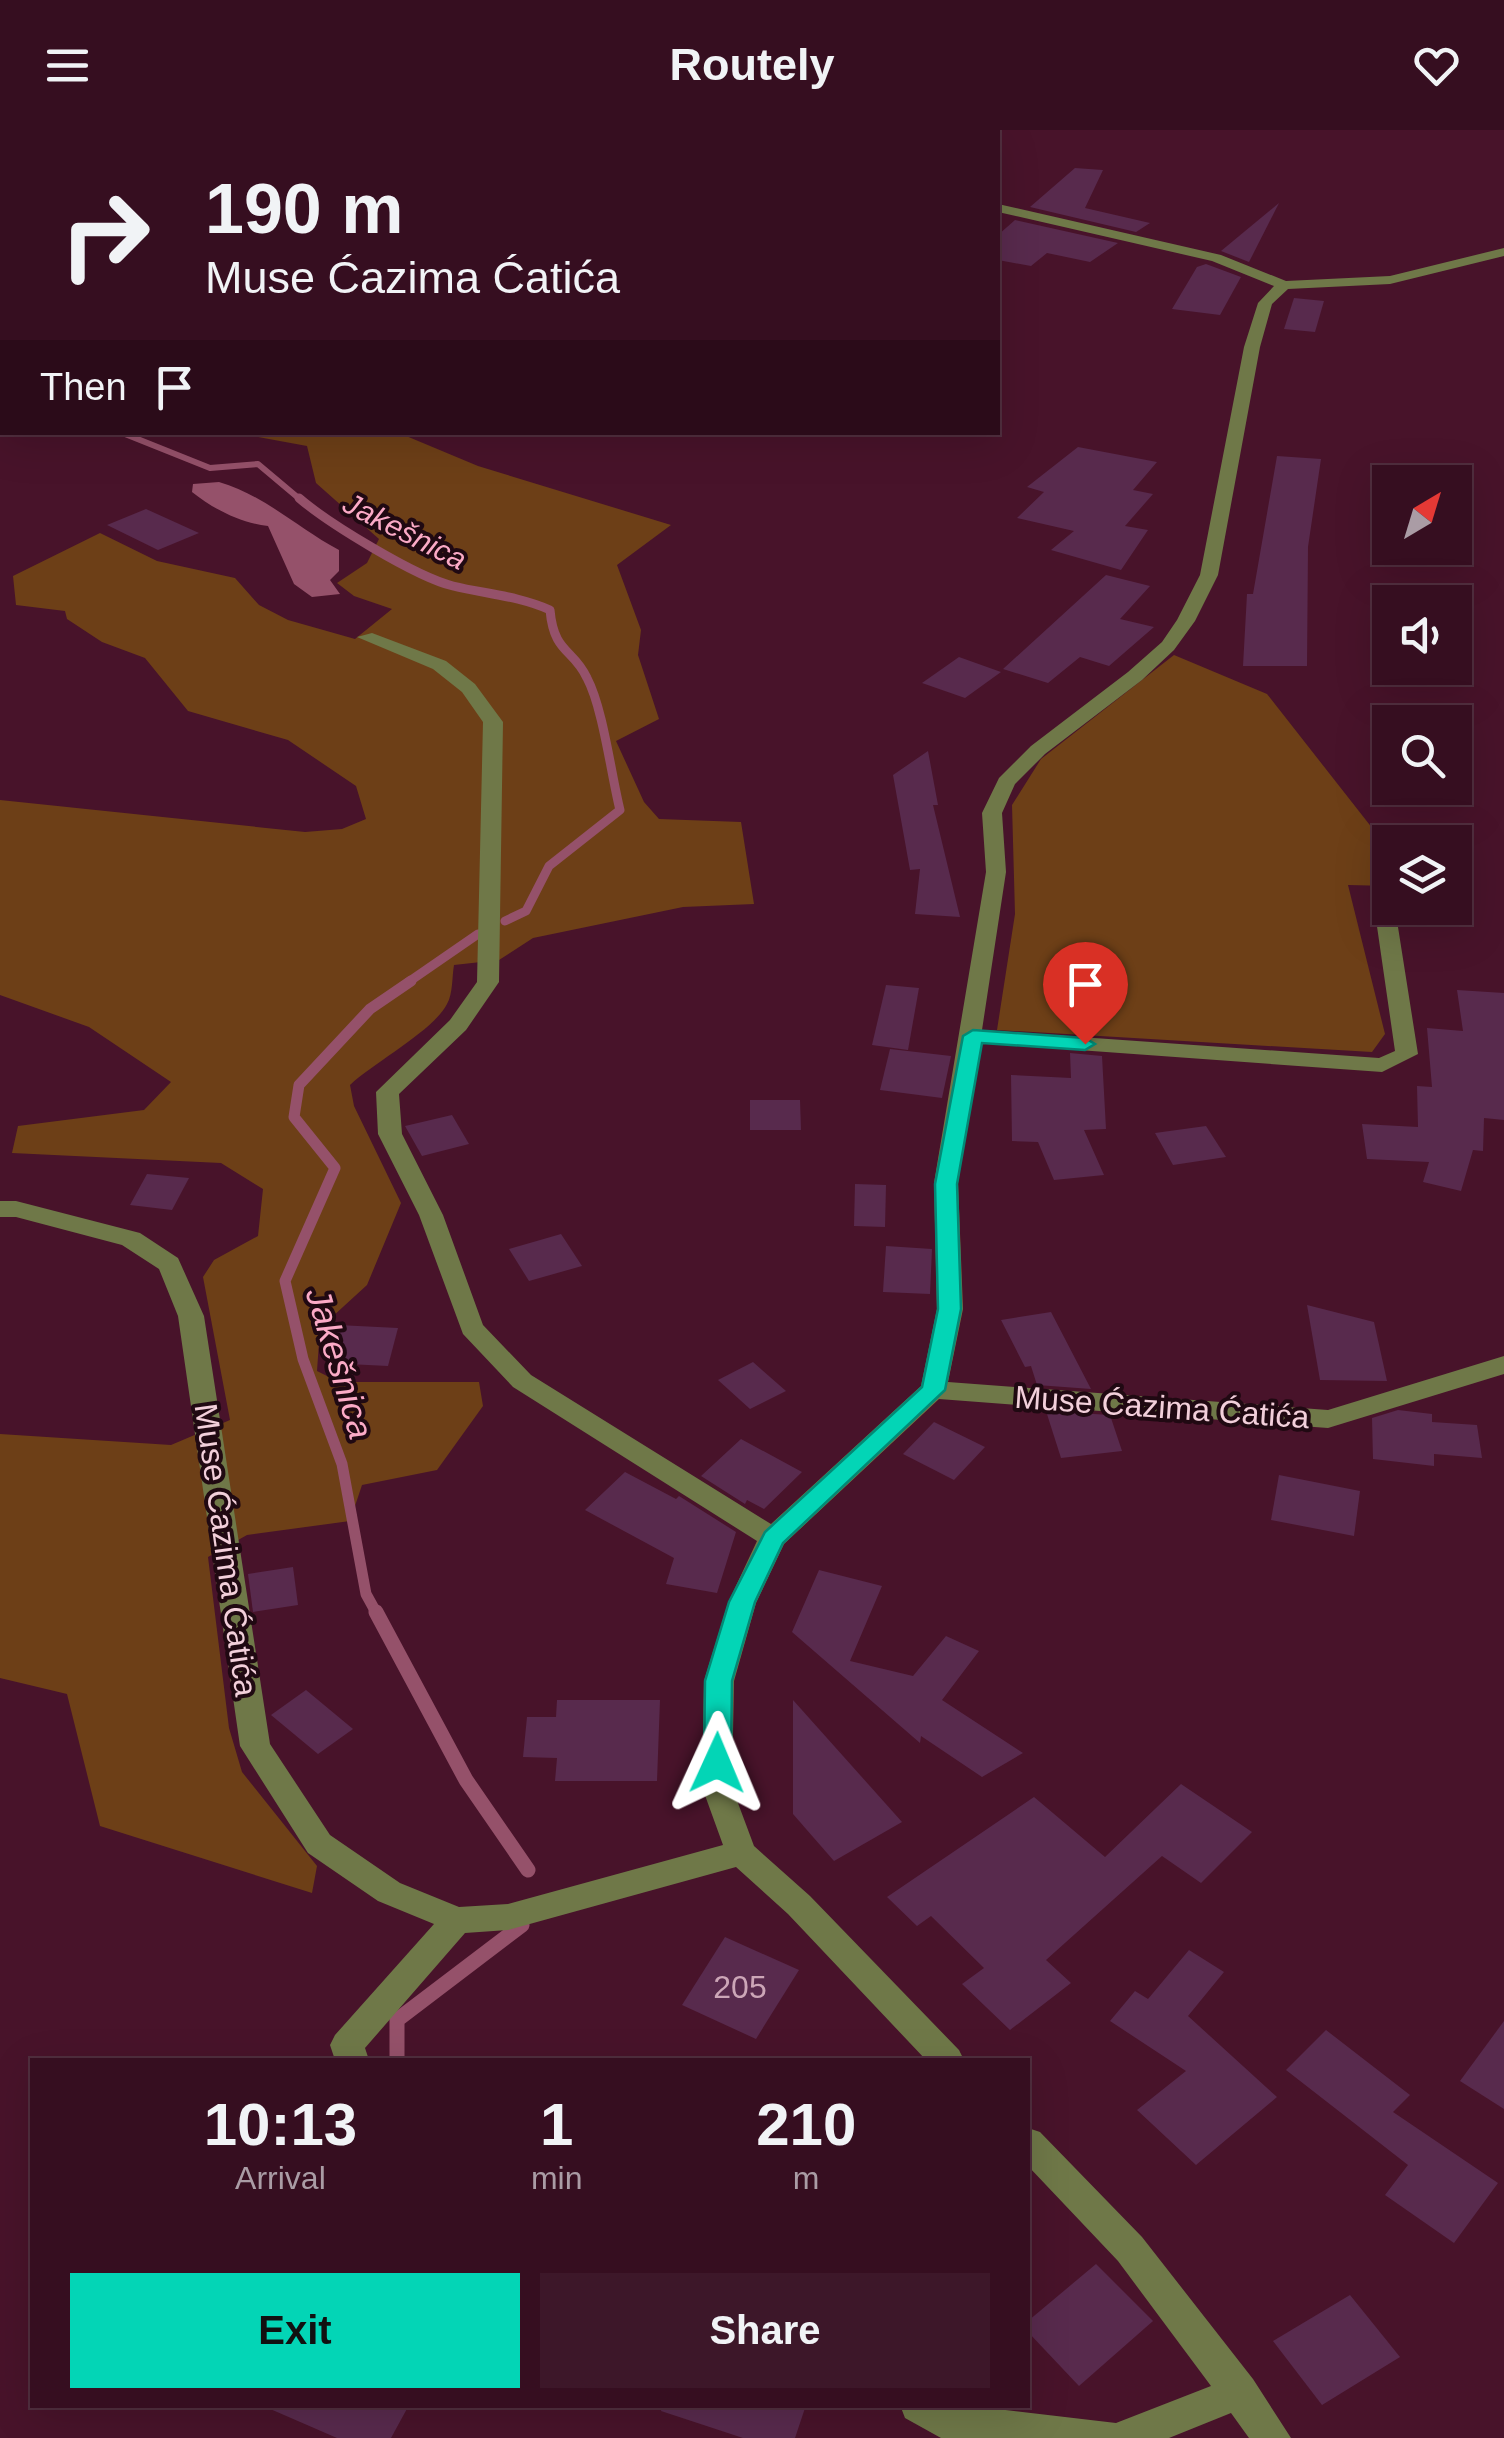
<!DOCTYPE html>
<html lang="en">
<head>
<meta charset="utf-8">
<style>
	:root { --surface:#360e20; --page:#3d1729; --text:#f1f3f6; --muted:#aa9ca5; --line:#502e3e; --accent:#03d5b6 }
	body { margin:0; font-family:Arial,sans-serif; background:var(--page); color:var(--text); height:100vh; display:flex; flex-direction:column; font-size:38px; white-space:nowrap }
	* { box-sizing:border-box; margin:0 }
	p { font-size:32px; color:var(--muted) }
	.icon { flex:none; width:55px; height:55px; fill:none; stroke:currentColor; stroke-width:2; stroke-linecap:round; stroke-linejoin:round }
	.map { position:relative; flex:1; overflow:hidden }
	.details { position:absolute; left:30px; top:1928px; width:1000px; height:350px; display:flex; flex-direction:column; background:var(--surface); border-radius:0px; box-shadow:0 10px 40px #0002,0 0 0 2px var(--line) }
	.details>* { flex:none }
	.banner { position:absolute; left:0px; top:0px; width:1000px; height:305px; box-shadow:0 10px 40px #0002,0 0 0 2px var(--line); background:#360e20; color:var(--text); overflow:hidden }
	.needle { width:65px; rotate:38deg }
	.tools { position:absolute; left:1372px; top:335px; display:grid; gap:20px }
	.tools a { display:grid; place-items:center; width:100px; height:100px; border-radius:0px; background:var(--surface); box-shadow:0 10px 40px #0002,0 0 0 2px var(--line); font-size:50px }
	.pin { position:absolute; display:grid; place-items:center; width:85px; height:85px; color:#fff; margin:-102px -42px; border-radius:50% 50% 50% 0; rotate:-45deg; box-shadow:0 0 10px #0007 }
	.pin .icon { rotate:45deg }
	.me { position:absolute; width:110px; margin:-55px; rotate:1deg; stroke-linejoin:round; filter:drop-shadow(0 0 8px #0008) }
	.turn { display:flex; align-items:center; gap:35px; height:210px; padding:0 40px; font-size:45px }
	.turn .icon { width:130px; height:130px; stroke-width:2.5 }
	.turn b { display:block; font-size:70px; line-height:85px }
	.then { display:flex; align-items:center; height:95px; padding:0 40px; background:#0003; gap:20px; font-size:38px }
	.eta { display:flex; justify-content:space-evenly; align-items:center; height:170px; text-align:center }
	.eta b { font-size:60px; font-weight:600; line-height:70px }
	.cta { display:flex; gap:20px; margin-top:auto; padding:20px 40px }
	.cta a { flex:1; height:115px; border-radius:0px; background:var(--accent); color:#111; font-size:40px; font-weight:600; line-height:115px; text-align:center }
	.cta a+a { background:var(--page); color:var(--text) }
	header { display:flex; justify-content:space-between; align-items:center; height:130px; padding:0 40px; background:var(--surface); font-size:45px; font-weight:600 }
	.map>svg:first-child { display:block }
	.green { fill:#6d3f17 }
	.water { fill:#95516a }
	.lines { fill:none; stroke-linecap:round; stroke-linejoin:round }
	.stream-far3 { stroke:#95516a; stroke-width:6 }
	.stream-far2 { stroke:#95516a; stroke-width:9 }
	.stream-far1 { stroke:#95516a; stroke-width:11 }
	.stream { stroke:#95516a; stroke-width:15 }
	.building { fill:#582a4d }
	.minor { fill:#6f7848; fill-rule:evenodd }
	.route { fill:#03d5b6; stroke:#028a76; stroke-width:2.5 }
	.labels { text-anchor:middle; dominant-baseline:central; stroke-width:8; stroke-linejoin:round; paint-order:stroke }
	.far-water-label { font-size:30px; font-style:italic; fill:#fbaac6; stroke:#200912 }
	.street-label { font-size:32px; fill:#f2cfda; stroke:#200912 }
	.near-number-label { font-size:32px; fill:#cca6b7 }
	.water-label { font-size:35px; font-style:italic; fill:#fbaac6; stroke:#200912 }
</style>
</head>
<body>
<header><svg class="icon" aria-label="menu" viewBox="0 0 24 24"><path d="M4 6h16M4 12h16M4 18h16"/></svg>Routely<svg class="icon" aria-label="heart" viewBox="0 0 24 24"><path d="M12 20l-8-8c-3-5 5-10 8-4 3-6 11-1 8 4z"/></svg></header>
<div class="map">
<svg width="1504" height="2308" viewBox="0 0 1504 2308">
	<rect width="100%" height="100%" fill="#48132a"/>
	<g class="green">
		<path d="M0,0h354l-352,2 -2,267z"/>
		<path d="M236,303h163l79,33 193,59 -54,40 24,65 -3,25 21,64 -43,22 28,61 15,17 82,3 13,82 -71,3 -150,31 -34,22 -45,5c-2,11 -1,29 -7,39 -14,27 -71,57 -97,81l4,21 47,97 -34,82 -47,43 -3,43 22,11h140l4,24 -46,64 -75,15 -12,36 -103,14 -39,22 21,171 13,44 75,94 -5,27 -212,-67 -33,-132 -67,-16v-244l171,11 59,-25 -27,-143 11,-17 44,-24 5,-47 -42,-26 -209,-10 6,-27 126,-16 27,-28 -82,-55 -89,-32v-195l305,32 37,-3 24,-10 -10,-33 -68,-46 -100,-29 -43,-53 -43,-16 -35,-23 -2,-8 -49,-6 -3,-29 87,-43 57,28 78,17 24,27 29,15 67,19 37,-30 -38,-13 -17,-13 30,-20 12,-24 -63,-56 -9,-37z"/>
		<path d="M1174,525l93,39 113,144 10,28v20l-42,-1 37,149 -13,18 -375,-22 18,-116 -3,-109 29,-46z"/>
	</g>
	<path class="water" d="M219,352c47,14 77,45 120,68v21l-9,9 10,14 -28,3 -18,-13 -26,-58c-27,-3 -55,-17 -76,-34l1,-8z"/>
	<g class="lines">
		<path class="stream-far3" d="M120,302l90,36 48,-4 44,37"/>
		<g class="stream-far2">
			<path d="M299,368c29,25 117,79 154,88 33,8 66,10 97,24 4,44 23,38 37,68 16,30 24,96 33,132l-71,56 -23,45 -21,10"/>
			<path d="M407,853l71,-49"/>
		</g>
		<path class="stream-far1" d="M377,1484l-11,-20 -24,-130 -39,-105 -18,-78 50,-113 -41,-51 5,-32 71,-76 41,-28"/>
		<g class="stream">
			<path d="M376,1482l90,168 62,90"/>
			<path d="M397,1930v-40l125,-95"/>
		</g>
	</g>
	<g class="building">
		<path d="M1075,38l28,2 -18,38 65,15 -14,9 -106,-25z"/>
		<path d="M1279,73l-30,59 -28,-11z"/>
		<path d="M1015,90l103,23 -28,19 -43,-9 -16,13 -33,-6v-25z"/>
		<path d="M1206,134l35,13 -21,38 -48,-6 25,-42z"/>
		<path d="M1294,168l30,3 -9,31 -31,-3z"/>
		<path d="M1078,317l79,15 -24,28 20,4 -28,32 23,4 -27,40 -70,-20 23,-19 -57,-13 27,-26 -17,-5z"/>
		<path d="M1277,326l44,3 -13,88 -1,119h-64l4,-72h6z"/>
		<path d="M146,379l53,24 -41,17 -51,-25z"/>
		<path d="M1106,445l44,11 -30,33 34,8 -45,39 -29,-9 -32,26 -45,-14z"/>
		<path d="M959,527l42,15 -36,26 -43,-15z"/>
		<path d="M928,621l10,54h-5l27,112 -45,-3 5,-45 -10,1 -17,-95z"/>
		<path d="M886,855l33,3 -11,62 -36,-5z"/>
		<path d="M1457,860l47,3v127l-20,-2 -1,33 -10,-1 -12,41 -38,-9 6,-20 -62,-3 -5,-35 56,3 -1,-41 15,1 -5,-59 36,3z"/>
		<path d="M890,919l61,7 -9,42 -62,-8z"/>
		<path d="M1070,923l32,3 4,73 -22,1 20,45 -50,5 -16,-38 -26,-1 -1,-66 60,3z"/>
		<path d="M750,970h50l1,30h-51z"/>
		<path d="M452,985l17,29 -47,12 -17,-30z"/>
		<path d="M1206,996l20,31 -53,8 -18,-32z"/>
		<path d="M147,1044l42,4 -17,32 -42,-5z"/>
		<path d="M855,1054l31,1 -1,42 -31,-1z"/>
		<path d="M561,1104l21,32 -53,15 -20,-32z"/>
		<path d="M886,1116l46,3 -2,45 -47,-2z"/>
		<path d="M1307,1175l67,17 13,59 -67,-1z"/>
		<path d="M1051,1182l40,77 -54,-4 -6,-19 -6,1 -24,-47z"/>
		<path d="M338,1195l60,3 -10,38 -61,-3z"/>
		<path d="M753,1232l33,29 -36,18 -32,-29z"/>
		<path d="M1398,1280l34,4v8l45,3 5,33 -48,-4v12l-61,-7 -1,-41z"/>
		<path d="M1046,1281l64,4 12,36 -61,7z"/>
		<path d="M934,1292l51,25 -31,33 -51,-26z"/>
		<path d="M741,1309l61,33 -38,37 -17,-9 -2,4 -44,-28z"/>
		<path d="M625,1342l51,27 3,-3 57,36 -19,61 -51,-9 8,-26 -89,-48z"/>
		<path d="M1279,1345l81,16 -6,45 -83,-16z"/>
		<path d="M293,1437l5,38 -45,7 -5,-38z"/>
		<path d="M819,1440l63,16 -32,75 63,15 33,-40 33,15 -37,49 81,53 -41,24 -61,-41 -1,7 -128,-111z"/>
		<path d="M306,1560l47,39 -35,25 -47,-39z"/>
		<path d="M557,1570h103l-3,81h-102l2,-23 -34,-1 4,-40h29z"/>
		<path d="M793,1570l109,122 -68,39 -41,-47z"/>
		<path d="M1181,1654l71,48 -51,51 -39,-27 -116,104 25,23 -61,47 -48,-46 22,-16 -53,-52 -14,10 -30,-29 147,-100 71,60z"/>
		<path d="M725,1807l74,33 -43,69 -74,-34z"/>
		<path d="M1189,1820l35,22 -36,44 89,81 -81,68 -59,-55 49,-39 -76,-50 25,-30 13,8z"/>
		<path d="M1504,1891v88l-44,-28z"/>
		<path d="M1326,1900l84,65 -17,17 105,71 -44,60 -69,-48 23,-30 -122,-95z"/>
		<path d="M1096,2134l57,57 -74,65 -51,-54v-11z"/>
		<path d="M1350,2165l50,62 -78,48 -49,-64z"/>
		<path d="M261,2275h148l-18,33h-54z"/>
		<path d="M662,2275h144l-11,33h-52l-82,-27z"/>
	</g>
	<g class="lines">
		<g class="minor">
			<path d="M728,0h16l1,2h-16z"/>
			<path d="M998,74l223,51 65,26 104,-5 114,-28v8l-114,28 -102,5 -16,15 -12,43 -42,228 -23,46 -21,29 -32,30 -97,74 -30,30 -13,29 4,59 -24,158 397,28 16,-7 -25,-173 10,-6 10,5v31h5l23,146 -36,18 -402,-29 -22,140 5,126 -15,73 380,28 176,-54v18l-176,54 -389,-29 -155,145 -28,59 -22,78 -2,106 22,59 56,50 149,154 5,10h-38l-138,-146 -52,-47 -228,63 -43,3 -100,115 4,12h-34l-5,-15 5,-10 99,-111 -56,-23 -70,-48 -68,-107 -62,-430 -19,-47 -37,-24 -106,-28h-16v-16h16l124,32 38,25 26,58 66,428 60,91 70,48 59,24 49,-3 215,-59 -21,-58 2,-106 24,-78 29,-62 -244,-154 -50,-53 -44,-119 -41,-81 -2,-42 74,-72 27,-38 6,-260 -21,-30 -29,-23 -76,-32 15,-4 74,28 29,23 28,38 -4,260 -33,48 -67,64 3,40 41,81 40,110 48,50 240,149 150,-138 16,-77 -3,-126 52,-311 -4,-59 17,-35 32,-32 97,-74 34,-30 15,-22 23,-45 44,-228 14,-44 16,-17 -62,-25 -214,-49z"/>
			<path d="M1028,1998l12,4 102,105 111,142 38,59h-42l-18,-25 -62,25h-228l-36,-20 -5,-13h64l152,18 95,-37 -93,-125 -90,-95z"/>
		</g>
	</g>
	<path class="route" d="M973,900l112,8 10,6 -10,6 -103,-7 -25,141 4,125 -16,81 -162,153 -28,59 -23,79 -1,82 -4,8h-19l-4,-8 1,-82 24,-79 36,-70 157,-145 16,-78 -3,-125 28,-148z"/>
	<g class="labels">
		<g class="far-water-label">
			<text transform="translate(405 401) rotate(27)">Jakešnica</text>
		</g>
		<g class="street-label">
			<text transform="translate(1162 1277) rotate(4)">Muse Ćazima Ćatića</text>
			<text transform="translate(226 1420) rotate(82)">Muse Ćazima Ćatića</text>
		</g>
		<g class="near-number-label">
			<text x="740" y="1857">205</text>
		</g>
		<g class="water-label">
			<text transform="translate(340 1233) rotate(73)">Jakešnica</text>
		</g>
	</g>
</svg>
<div class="tools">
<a><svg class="needle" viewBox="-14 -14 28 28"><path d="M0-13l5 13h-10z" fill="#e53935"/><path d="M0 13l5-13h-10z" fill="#aa9ca5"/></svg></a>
<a><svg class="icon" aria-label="sound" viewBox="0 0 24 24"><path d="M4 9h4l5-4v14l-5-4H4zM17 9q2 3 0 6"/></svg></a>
<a><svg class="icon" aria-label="search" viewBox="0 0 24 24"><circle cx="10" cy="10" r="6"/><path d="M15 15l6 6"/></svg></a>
<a><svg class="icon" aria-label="layers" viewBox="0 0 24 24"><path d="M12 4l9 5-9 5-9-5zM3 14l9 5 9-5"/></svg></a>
</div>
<div class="pin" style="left:1085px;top:914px;background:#d93025"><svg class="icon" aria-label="arrive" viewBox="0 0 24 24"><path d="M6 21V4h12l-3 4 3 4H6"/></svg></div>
<svg class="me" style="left:717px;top:1633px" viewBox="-20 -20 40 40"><path d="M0-17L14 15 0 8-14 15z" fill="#03d5b6" stroke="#fff" stroke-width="4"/></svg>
<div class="banner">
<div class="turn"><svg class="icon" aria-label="right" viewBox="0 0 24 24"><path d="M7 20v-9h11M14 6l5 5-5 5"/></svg><div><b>190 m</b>Muse Ćazima Ćatića</div></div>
<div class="then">Then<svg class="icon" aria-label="arrive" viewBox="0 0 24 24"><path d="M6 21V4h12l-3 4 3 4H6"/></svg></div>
</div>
<section class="details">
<div class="eta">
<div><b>10:13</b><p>Arrival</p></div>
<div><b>1</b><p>min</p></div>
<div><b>210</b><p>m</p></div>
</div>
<div class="cta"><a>Exit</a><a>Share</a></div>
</section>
</div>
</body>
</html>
